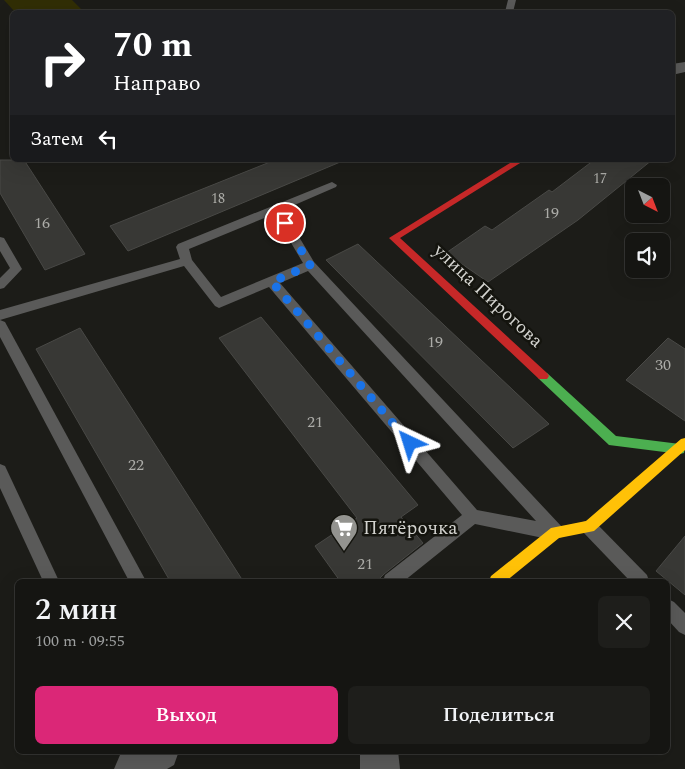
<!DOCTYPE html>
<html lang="ru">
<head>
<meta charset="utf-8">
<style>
	:root { --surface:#151512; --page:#1e1e1b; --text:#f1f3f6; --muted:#9d9f9f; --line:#343432; --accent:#db2777 }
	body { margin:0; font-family:Spectral,serif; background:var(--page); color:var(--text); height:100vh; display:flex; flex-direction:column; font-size:19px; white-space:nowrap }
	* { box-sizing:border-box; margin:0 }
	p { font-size:16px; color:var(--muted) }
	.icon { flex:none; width:28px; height:28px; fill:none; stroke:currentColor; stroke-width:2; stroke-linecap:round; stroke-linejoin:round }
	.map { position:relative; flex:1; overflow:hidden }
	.details { position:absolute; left:15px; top:579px; width:655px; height:175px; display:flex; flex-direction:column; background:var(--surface); border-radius:8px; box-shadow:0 5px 20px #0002,0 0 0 1px var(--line) }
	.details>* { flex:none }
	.banner { position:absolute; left:10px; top:10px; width:665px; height:152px; border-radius:8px; box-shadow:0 5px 20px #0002,0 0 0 1px var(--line); background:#202124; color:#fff; overflow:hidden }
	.needle { width:32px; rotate:138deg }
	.buttons { position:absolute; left:625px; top:178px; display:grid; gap:10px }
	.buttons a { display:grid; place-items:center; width:45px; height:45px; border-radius:8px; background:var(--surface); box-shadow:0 5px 20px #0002,0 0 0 1px var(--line); font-size:25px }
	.pin { position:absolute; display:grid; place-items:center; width:42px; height:42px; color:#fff; margin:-21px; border:2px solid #fff; border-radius:50%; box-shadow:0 1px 5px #0007 }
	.me { position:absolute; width:55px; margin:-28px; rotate:319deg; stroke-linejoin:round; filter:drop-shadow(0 0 4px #0008) }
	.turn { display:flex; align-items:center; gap:18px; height:105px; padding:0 20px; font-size:22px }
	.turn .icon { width:65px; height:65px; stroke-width:2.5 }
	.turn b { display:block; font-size:35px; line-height:42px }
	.then { display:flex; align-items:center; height:48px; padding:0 20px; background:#0003; gap:10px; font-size:19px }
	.round { display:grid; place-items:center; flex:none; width:52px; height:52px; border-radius:8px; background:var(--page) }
	.overview { display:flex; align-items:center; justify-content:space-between; height:85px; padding:0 20px }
	h1 { font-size:30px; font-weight:600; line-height:38px }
	.button { display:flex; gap:10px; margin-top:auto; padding:10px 20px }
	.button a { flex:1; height:58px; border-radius:8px; background:var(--accent); color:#fff; font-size:20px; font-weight:600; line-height:58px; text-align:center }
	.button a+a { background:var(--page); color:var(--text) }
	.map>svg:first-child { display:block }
	.green { fill:#312e05 }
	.building { fill:#383835; stroke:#494946 }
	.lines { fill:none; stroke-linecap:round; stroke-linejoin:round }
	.lane { fill:#5a5a59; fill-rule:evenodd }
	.street { fill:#5a5a59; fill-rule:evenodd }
	.fast { fill:#4caf50; fill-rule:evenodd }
	.slow { fill:#ffc107; fill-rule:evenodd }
	.jam { fill:#c62828; fill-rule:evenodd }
	.route { stroke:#1a73e8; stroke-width:9; stroke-dasharray:0 16.2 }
	.labels { text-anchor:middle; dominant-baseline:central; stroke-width:5; stroke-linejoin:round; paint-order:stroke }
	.far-number-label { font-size:14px; fill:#acaca8 }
	.number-label { font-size:16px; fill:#acaca8 }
	.street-label { font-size:19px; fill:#d3d3cf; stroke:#14140e }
	.poi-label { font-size:19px; fill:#d3d3cf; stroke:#14140e; text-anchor:start }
</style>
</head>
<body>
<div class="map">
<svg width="685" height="769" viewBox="0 0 685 769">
	<rect width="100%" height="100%" fill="#1c1c18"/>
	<path class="green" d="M4,0h68l12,12h-69z"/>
	<g class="building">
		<path d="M0,160h24l61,94 -40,16 -45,-77z"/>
		<path d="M275,160h70l-217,91 -18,-25z"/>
		<path d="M594,160h58l-74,60 -90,62 -42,-29 39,-27 7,4 57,-40 3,2z"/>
		<path d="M358,244l191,180 -36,24 -187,-188z"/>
		<path d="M261,317l157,188 -17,12 22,26 -39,31 -7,7h-37l-25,-35 42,-28 -138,-180z"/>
		<path d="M80,328l163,253h-73l-134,-232z"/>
		<path d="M668,338l17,11v72l-59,-41z"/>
		<path d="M685,536v59l-29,-24z"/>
	</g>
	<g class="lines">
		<g class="lane">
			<path d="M508,0h8l-3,12h-8z"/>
			<path d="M332,182l5,3 -1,2 -53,23 31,52 248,265 2,5 -2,5 -9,3 -78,-16 -71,57h-21l2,-6 77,-60 -193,-228 -50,21 -4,-2 -31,-40 -184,54v-10l180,-51 -4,-12 2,-3zM274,214l29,49 -82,34 -29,-37 -3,-11zM308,271l228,250 -59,-11 -197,-227z"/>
			<path d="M0,237l4,1 18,31 -18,19 -4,1v-11l10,-10 -10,-17z"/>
			<path d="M0,320l5,2 141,259h-17l-129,-244z"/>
			<path d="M0,464l5,2 54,115h-16l-43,-93z"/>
			<path d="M589,520l6,2 52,53 2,6h-19l-47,-49 -2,-5 2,-5z"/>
			<path d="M668,599l6,3 11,11v22l-6,-3 -11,-12z"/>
		</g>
		<g class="street">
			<path d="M685,62v10l-13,3v-11z"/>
			<path d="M126,751h53l-5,14 -7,4h-53l6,-14z"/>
			<path d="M360,751h38l2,18h-40z"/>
		</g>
		<path class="fast" d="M543,372l4,1 69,63 64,8 5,3 -1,6 -4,1 -71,-9 -70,-66 -2,-3 2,-3z"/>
		<path class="slow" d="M685,438v12l-91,81 -35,7 -53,43h-17l2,-5 60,-48 35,-7 95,-82z"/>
		<path class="jam" d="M515,160h10l-125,78 147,135 2,3 -2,3h-8l-150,-141z"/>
	</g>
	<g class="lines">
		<path class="route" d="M285,223l25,42 -38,17 138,161"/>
	</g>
	<defs>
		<symbol id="supermarket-pin" viewBox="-11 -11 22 30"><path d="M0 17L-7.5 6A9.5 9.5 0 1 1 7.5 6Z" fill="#93938f" stroke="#14140e"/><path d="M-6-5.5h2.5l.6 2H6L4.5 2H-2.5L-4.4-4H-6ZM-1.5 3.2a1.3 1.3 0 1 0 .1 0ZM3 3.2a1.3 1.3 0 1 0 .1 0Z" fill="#fff"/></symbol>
	</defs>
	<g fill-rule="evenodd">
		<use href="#supermarket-pin" x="328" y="512" width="32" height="43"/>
	</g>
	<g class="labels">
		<g class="far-number-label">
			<text x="600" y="178">17</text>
			<text x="218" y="198">18</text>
		</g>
		<g class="number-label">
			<text x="551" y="213">19</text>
			<text x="42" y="223">16</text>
			<text x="435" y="342">19</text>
			<text x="663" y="365">30</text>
			<text x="315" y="422">21</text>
			<text x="136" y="465">22</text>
			<text x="365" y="564">21</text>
		</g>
		<g class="street-label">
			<text transform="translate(488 296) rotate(43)">улица Пирогова</text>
		</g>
		<g class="poi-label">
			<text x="363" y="528">Пятёрочка</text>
		</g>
	</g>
</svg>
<div class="buttons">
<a><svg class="needle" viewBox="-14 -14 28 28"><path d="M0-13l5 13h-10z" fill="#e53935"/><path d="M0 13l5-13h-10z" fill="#9d9f9f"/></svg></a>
<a><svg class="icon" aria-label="sound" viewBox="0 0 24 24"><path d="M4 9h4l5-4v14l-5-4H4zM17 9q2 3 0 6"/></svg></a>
</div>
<div class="pin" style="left:285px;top:223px;background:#d93025"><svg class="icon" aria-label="arrive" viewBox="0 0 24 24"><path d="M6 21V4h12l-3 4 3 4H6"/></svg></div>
<svg class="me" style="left:410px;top:443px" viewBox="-20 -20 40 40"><path d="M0-17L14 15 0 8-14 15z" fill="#1a73e8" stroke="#fff" stroke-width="4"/></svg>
<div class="banner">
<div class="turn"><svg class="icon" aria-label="right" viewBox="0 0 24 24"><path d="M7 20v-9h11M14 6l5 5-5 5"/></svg><div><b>70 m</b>Направо</div></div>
<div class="then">Затем<svg class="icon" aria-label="left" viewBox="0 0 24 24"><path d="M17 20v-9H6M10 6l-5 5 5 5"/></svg></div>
</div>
<section class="details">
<div class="overview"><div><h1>2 мин</h1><p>100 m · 09:55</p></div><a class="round"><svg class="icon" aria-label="close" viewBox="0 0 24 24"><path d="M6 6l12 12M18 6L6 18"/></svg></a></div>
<div class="button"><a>Выход</a><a>Поделиться</a></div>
</section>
</div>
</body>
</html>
